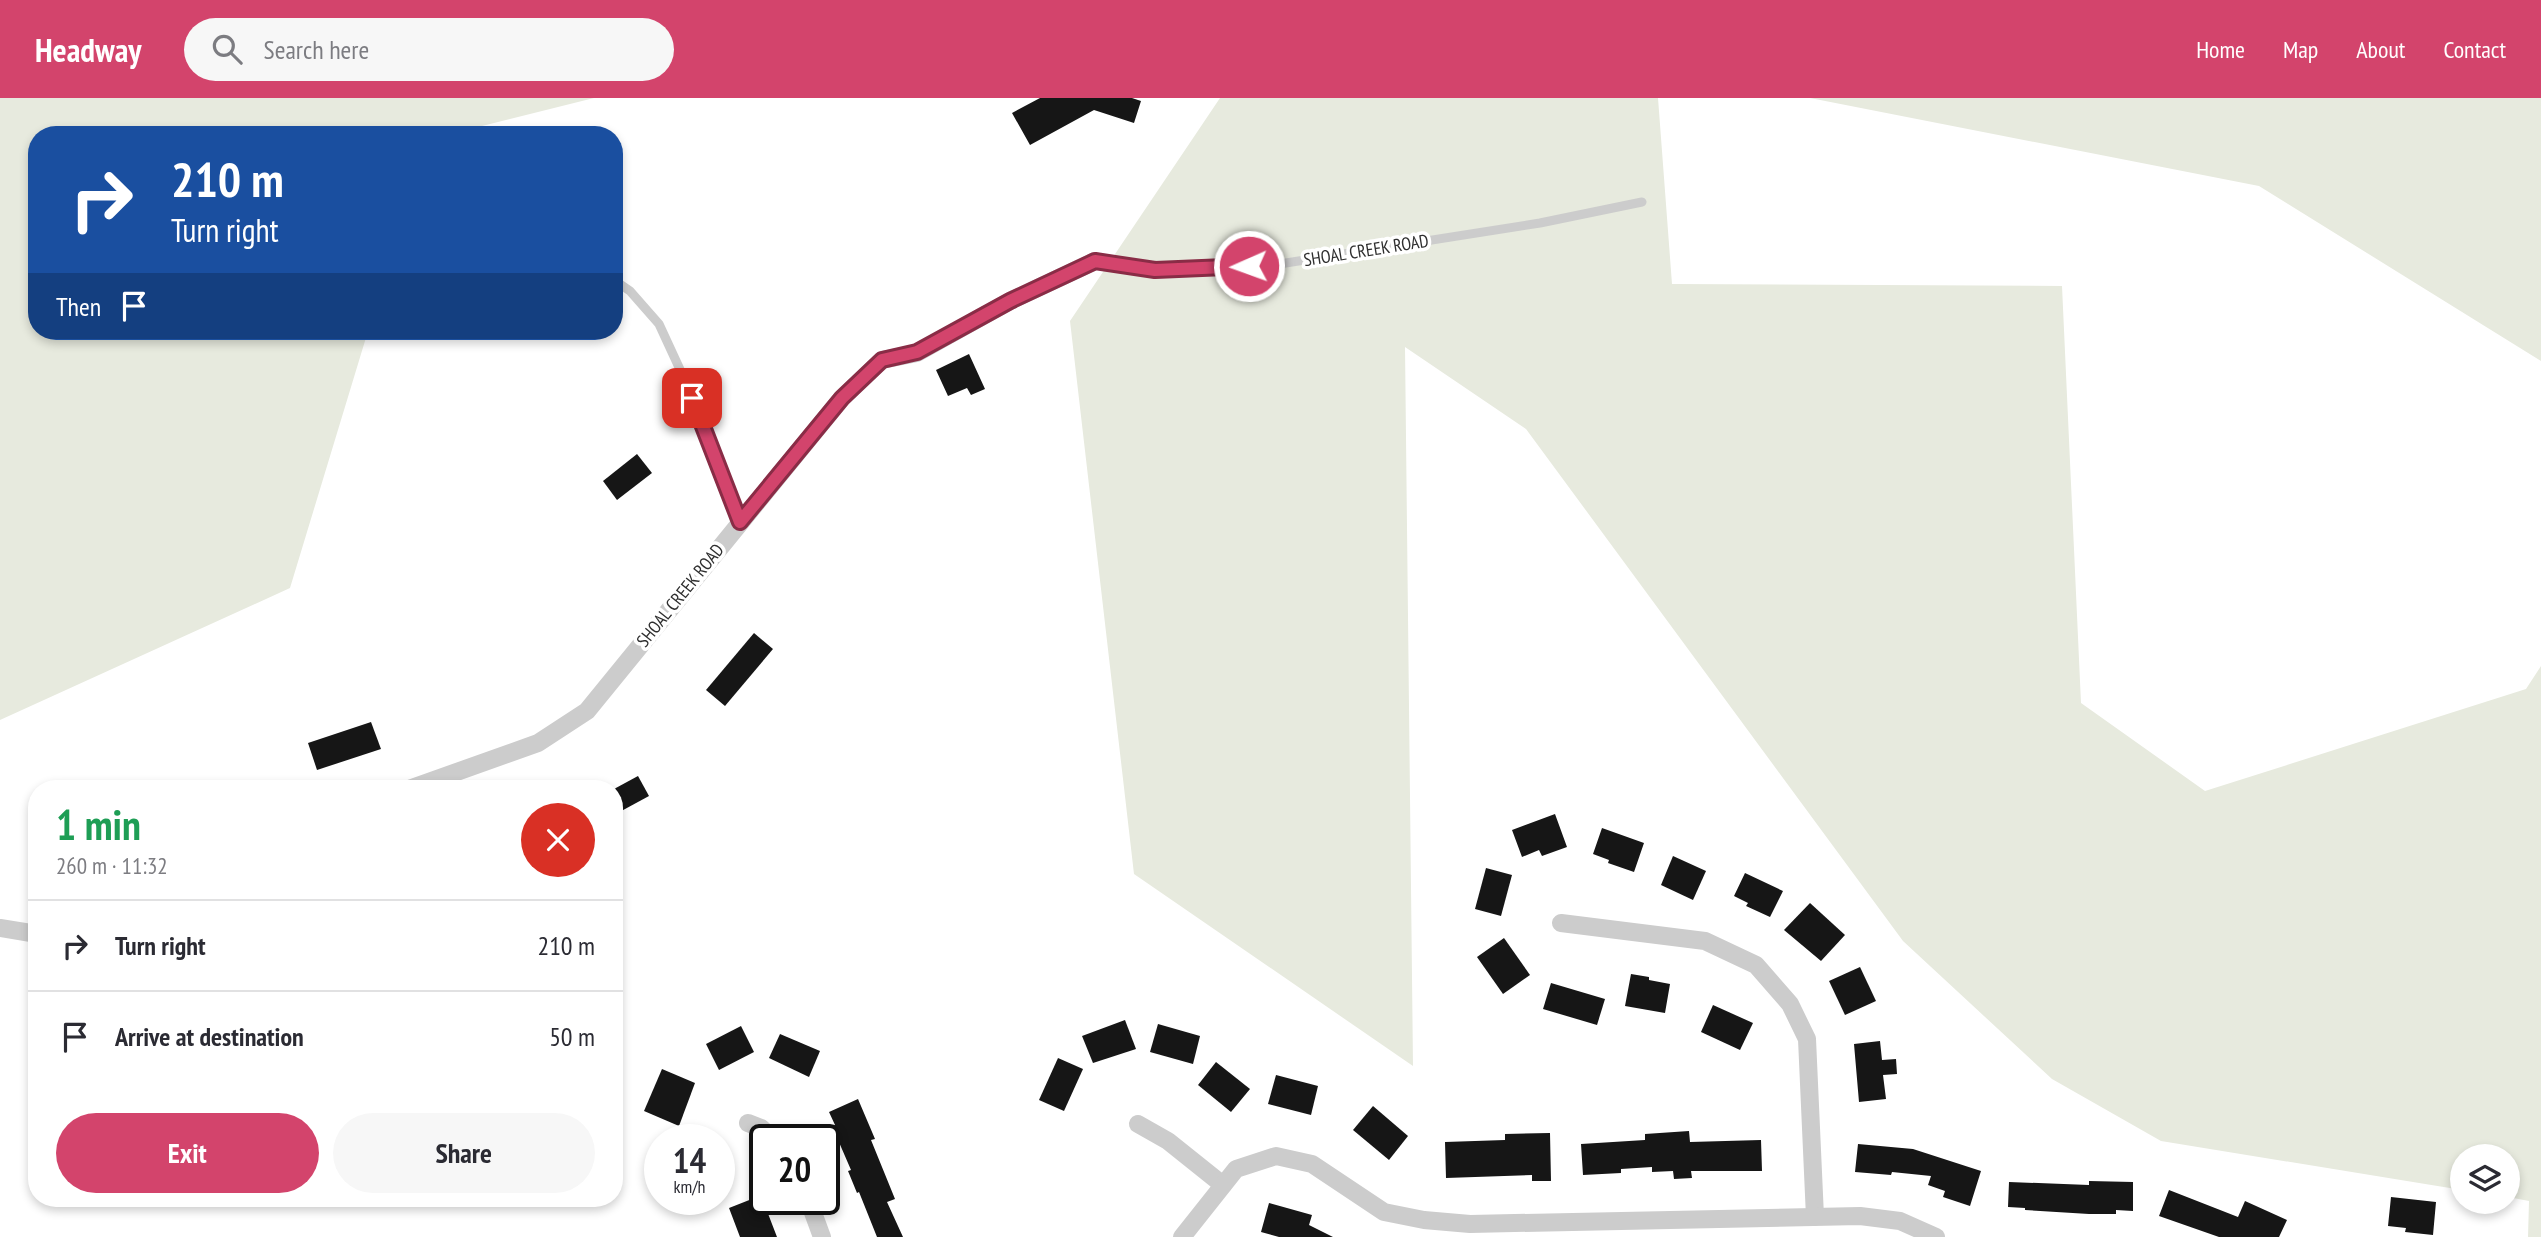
<!DOCTYPE html>
<html lang="en">
<head>
<meta charset="utf-8">
<style>
	:root { --surface:#fff; --page:#f7f7f7; --text:#2b2b33; --muted:#7c7c81; --line:#e1e1e2; --accent:#d3446c }
	body { margin:0; font-family:"PT Sans Narrow",sans-serif; background:var(--page); color:var(--text); height:100vh; display:flex; flex-direction:column; font-size:26px; white-space:nowrap }
	* { box-sizing:border-box; margin:0 }
	p { font-size:23px; color:var(--muted) }
	.icon { flex:none; width:38px; height:38px; fill:none; stroke:currentColor; stroke-width:2; stroke-linecap:round; stroke-linejoin:round }
	.map { position:relative; flex:1; overflow:hidden }
	.panel { position:absolute; left:28px; top:682px; width:595px; height:427px; display:flex; flex-direction:column; background:var(--surface); border-radius:28px; box-shadow:0 4px 10px #0003 }
	.panel>* { flex:none }
	.top-card { position:absolute; left:28px; top:28px; width:595px; height:214px; border-radius:28px; box-shadow:0 4px 10px #0003; background:#1a4fa0; color:#fff; overflow:hidden }
	.controls { position:absolute; left:2450px; top:1046px; display:grid; gap:14px }
	.controls a { display:grid; place-items:center; width:70px; height:70px; border-radius:50%; background:var(--surface); box-shadow:0 4px 10px #0003; font-size:35px }
	.speed { position:absolute; left:644px; top:1026px; display:flex; gap:14px; font-size:35px; font-weight:700; text-align:center }
	.speed>* { display:grid; place-content:center; width:91px; height:91px; border-radius:50%; background:var(--surface); box-shadow:0 4px 10px #0003; line-height:1 }
	.speed small { font-size:18px; font-weight:400 }
	.speed .limit { border:4px solid #111; border-radius:10px; background:#fff; color:#111 }
	.pin { position:absolute; display:grid; place-items:center; width:60px; height:60px; color:#fff; margin:-30px; border-radius:14px; box-shadow:0 4px 10px #0006 }
	.me { position:absolute; width:77px; margin:-38px; rotate:268deg; stroke-linejoin:round; filter:drop-shadow(0 0 5px #0008) }
	.turn { display:flex; align-items:center; gap:24px; height:147px; padding:0 28px; font-size:32px }
	.turn .icon { width:91px; height:91px; stroke-width:2.5 }
	.turn b { display:block; font-size:49px; line-height:60px }
	.then { display:flex; align-items:center; height:66px; padding:0 28px; background:#0003; gap:14px; font-size:26px }
	.round { display:grid; place-items:center; flex:none; width:74px; height:74px; border-radius:37px; background:var(--page) }
	.overview { display:flex; align-items:center; justify-content:space-between; height:119px; padding:0 28px }
	h1 { font-size:42px; font-weight:700; line-height:52px; color:#1e9e55 }
	.button { display:flex; gap:14px; margin-top:auto; padding:14px 28px }
	.button a { flex:1; height:80px; border-radius:42px; background:var(--accent); color:#fff; font-size:28px; font-weight:700; line-height:80px; text-align:center }
	.button a+a { background:var(--page); color:var(--text) }
	ul { padding:0; list-style:none }
	li { display:flex; align-items:center; gap:21px; height:91px; padding:0 28px; border-top:2px solid var(--line) }
	li div { flex:1 }
	li b { display:block; font-size:26px }
	li em { font-style:normal }
	header { display:flex; align-items:center; gap:42px; box-sizing:border-box; height:98px; padding:0 35px; background:var(--accent); color:#fff }
	header strong { font-size:33px }
	nav { display:flex; gap:38px; margin-inline-start:auto; font-size:24px }
	.search { width:490px; height:63px; background:var(--page); display:flex; align-items:center; gap:18px; box-sizing:border-box; padding:0 24px; border-radius:38px; color:var(--muted); font-size:26px }
	.map>svg:first-child { display:block }
	.green { fill:#e7eade }
	.building { fill:#161616 }
	.lines { fill:none; stroke-linecap:round; stroke-linejoin:round }
	.lane { stroke:#ccc; stroke-width:9 }
	.street { stroke:#ccc; stroke-width:18 }
	.route-casing { stroke:#892c46; stroke-width:18 }
	.route { stroke:#d3446c; stroke-width:12 }
	.labels { text-anchor:middle; dominant-baseline:central; stroke-width:7; stroke-linejoin:round; paint-order:stroke }
	.street-label { font-size:18px; fill:#2f2f2f; stroke:#fff }
</style>
</head>
<body>
<header>
<strong>Headway</strong>
<div class="search"><svg class="icon" aria-label="search" viewBox="0 0 24 24"><circle cx="10" cy="10" r="6"/><path d="M15 15l6 6"/></svg>Search here</div>
<nav><a>Home</a><a>Map</a><a>About</a><a>Contact</a></nav>
</header>
<div class="map">
<svg width="2541" height="1139" viewBox="0 0 2541 1139">
	<rect width="100%" height="100%" fill="#fff"/>
	<g class="green">
		<path d="M0,0h594l-148,37h-409v196h331l-78,257 -290,132z"/>
		<path d="M1220,0h438l14,186 390,2 19,417 124,88 321,-102 15,-23v571h-13l1,-36 -21,-4v-40h-46v33l-301,-49 -109,-62 -149,-138 -377,-512 -121,-82 8,719 -279,-192 -64,-553z"/>
		<path d="M1810,0h731v263l-282,-175z"/>
	</g>
	<g class="building">
		<path d="M1040,0h92l9,3 -7,22 -40,-13 -64,35 -18,-32z"/>
		<path d="M969,256l16,35 -14,6 -4,-7 -19,8 -12,-26z"/>
		<path d="M637,356l15,19 -35,27 -14,-19z"/>
		<path d="M754,535l19,16 -48,57 -19,-16z"/>
		<path d="M371,624l10,27 -64,21 -9,-27z"/>
		<path d="M638,678l11,20 -35,19v-26z"/>
		<path d="M1555,716l12,33 -25,9 -3,-6 -17,7 -10,-27z"/>
		<path d="M1602,730l42,15 -10,29 -26,-9 1,-3 -16,-6z"/>
		<path d="M1673,758l33,15 -13,29 -32,-15z"/>
		<path d="M1486,770l26,7 -11,41 -26,-7z"/>
		<path d="M1745,775l38,18 -13,26 -24,-11 2,-3 -14,-7z"/>
		<path d="M1810,805l35,32 -24,26 -37,-31z"/>
		<path d="M1504,840l26,37 -27,19 -26,-37z"/>
		<path d="M1860,869l16,34 -31,14 -16,-34z"/>
		<path d="M1631,876l18,3v3l21,4 -5,29 -40,-7z"/>
		<path d="M1551,885l54,16 -8,26 -54,-16z"/>
		<path d="M1713,907l40,18 -13,27 -39,-18z"/>
		<path d="M1125,922l11,29 -43,14 -11,-27z"/>
		<path d="M1158,926l42,12 -7,28 -43,-12z"/>
		<path d="M741,928l13,26 -35,18 -13,-26z"/>
		<path d="M780,936l40,17 -11,26 -40,-19z"/>
		<path d="M1880,943l2,19 14,-1 1,15 -14,1 3,24 -27,3 -5,-58z"/>
		<path d="M1058,960l25,11 -19,42 -25,-11z"/>
		<path d="M1216,964l34,27 -19,23 -33,-27z"/>
		<path d="M662,971l33,14 -16,43 -35,-15z"/>
		<path d="M1276,977l42,11 -7,29 -43,-11z"/>
		<path d="M858,1001l17,40 -4,1 24,59 -8,3 16,35h-26l-18,-45 -2,1 -9,-22 3,-1 -19,-44 3,-1 -6,-13z"/>
		<path d="M1373,1008l35,30 -19,24 -36,-30z"/>
		<path d="M1689,1033l1,11 71,-2 1,31h-71l1,7 -18,1 -1,-8 -21,1v-5l-31,2v4l-38,2 -2,-31 64,-4v-6z"/>
		<path d="M1550,1035l1,48h-19v-6l-86,3 -1,-36 60,-2v-6z"/>
		<path d="M1858,1046l55,5 68,22 -11,35 -27,-9 2,-6 -17,-6 3,-9 -39,-4 -1,3 -36,-3z"/>
		<path d="M2089,1083l44,1v29l-17,-1v4h-27l-64,-4v-2l-17,-1 1,-25 80,3z"/>
		<path d="M2169,1092l69,27 7,-16 42,19 -8,17h-60l-60,-21z"/>
		<path d="M757,1099l6,15 4,-1 10,26h-37l-11,-29z"/>
		<path d="M2391,1099l45,5 -3,33 -28,-3 1,-4 -18,-2z"/>
		<path d="M1269,1105l43,12 -3,10 24,12h-54l-18,-5z"/>
	</g>
	<g class="lines">
		<g class="lane">
			<path d="M1095,163l60,9 118,-5 267,-42 102,-21"/>
			<path d="M614,182l16,11 29,33 24,52 57,146"/>
		</g>
		<g class="street">
			<path d="M409,691l129,-46 49,-32 255,-313 40,-38 35,-7 93,-52 85,-40"/>
			<path d="M1561,825l144,18 51,24 34,39 17,35 8,178"/>
			<path d="M0,830l37,6"/>
			<path d="M748,1025l13,5 12,11"/>
			<path d="M1138,1026l30,17 55,44"/>
			<path d="M808,1101l14,38"/>
			<path d="M1182,1139l54,-68 40,-13 36,8 72,48 40,8 46,4 390,-8 40,5 36,16"/>
		</g>
	</g>
	<g class="lines">
		<defs>
			<path id="route" d="M692,300l48,124 102,-124 40,-38 35,-8 93,-51 85,-40 60,9 94,-4"/>
		</defs>
		<use href="#route" class="route-casing"/>
		<use href="#route" class="route"/>
	</g>
	<g class="labels">
		<g class="street-label">
			<text transform="translate(1366 152) rotate(-9)">SHOAL CREEK ROAD</text>
			<text transform="translate(680 497) rotate(-51)">SHOAL CREEK ROAD</text>
		</g>
	</g>
</svg>
<div class="controls">
<a><svg class="icon" aria-label="layers" viewBox="0 0 24 24"><path d="M12 4l9 5-9 5-9-5zM3 14l9 5 9-5"/></svg></a>
</div>
<div class="speed"><div>14<small>km/h</small></div><div class="limit">20</div></div>
<div class="pin" style="left:692px;top:300px;background:#d93025"><svg class="icon" aria-label="arrive" viewBox="0 0 24 24"><path d="M6 21V4h12l-3 4 3 4H6"/></svg></div>
<svg class="me" style="left:1249px;top:168px" viewBox="-20 -20 40 40"><circle r="17" fill="#d3446c" stroke="#fff" stroke-width="3"/><path d="M0-11L8 9 0 5-8 9z" fill="#fff"/></svg>
<div class="top-card">
<div class="turn"><svg class="icon" aria-label="right" viewBox="0 0 24 24"><path d="M7 20v-9h11M14 6l5 5-5 5"/></svg><div><b>210 m</b>Turn right</div></div>
<div class="then">Then<svg class="icon" aria-label="arrive" viewBox="0 0 24 24"><path d="M6 21V4h12l-3 4 3 4H6"/></svg></div>
</div>
<section class="panel">
<div class="overview"><div><h1>1 min</h1><p>260 m · 11:32</p></div><a class="round" style="background:#d93025;color:#fff"><svg class="icon" aria-label="close" viewBox="0 0 24 24"><path d="M6 6l12 12M18 6L6 18"/></svg></a></div>
<ul>
<li><svg class="icon" aria-label="right" viewBox="0 0 24 24"><path d="M7 20v-9h11M14 6l5 5-5 5"/></svg><div><b>Turn right</b></div><em>210 m</em></li>
<li><svg class="icon" aria-label="arrive" viewBox="0 0 24 24"><path d="M6 21V4h12l-3 4 3 4H6"/></svg><div><b>Arrive at destination</b></div><em>50 m</em></li>
</ul>
<div class="button"><a>Exit</a><a>Share</a></div>
</section>
</div>
</body>
</html>
